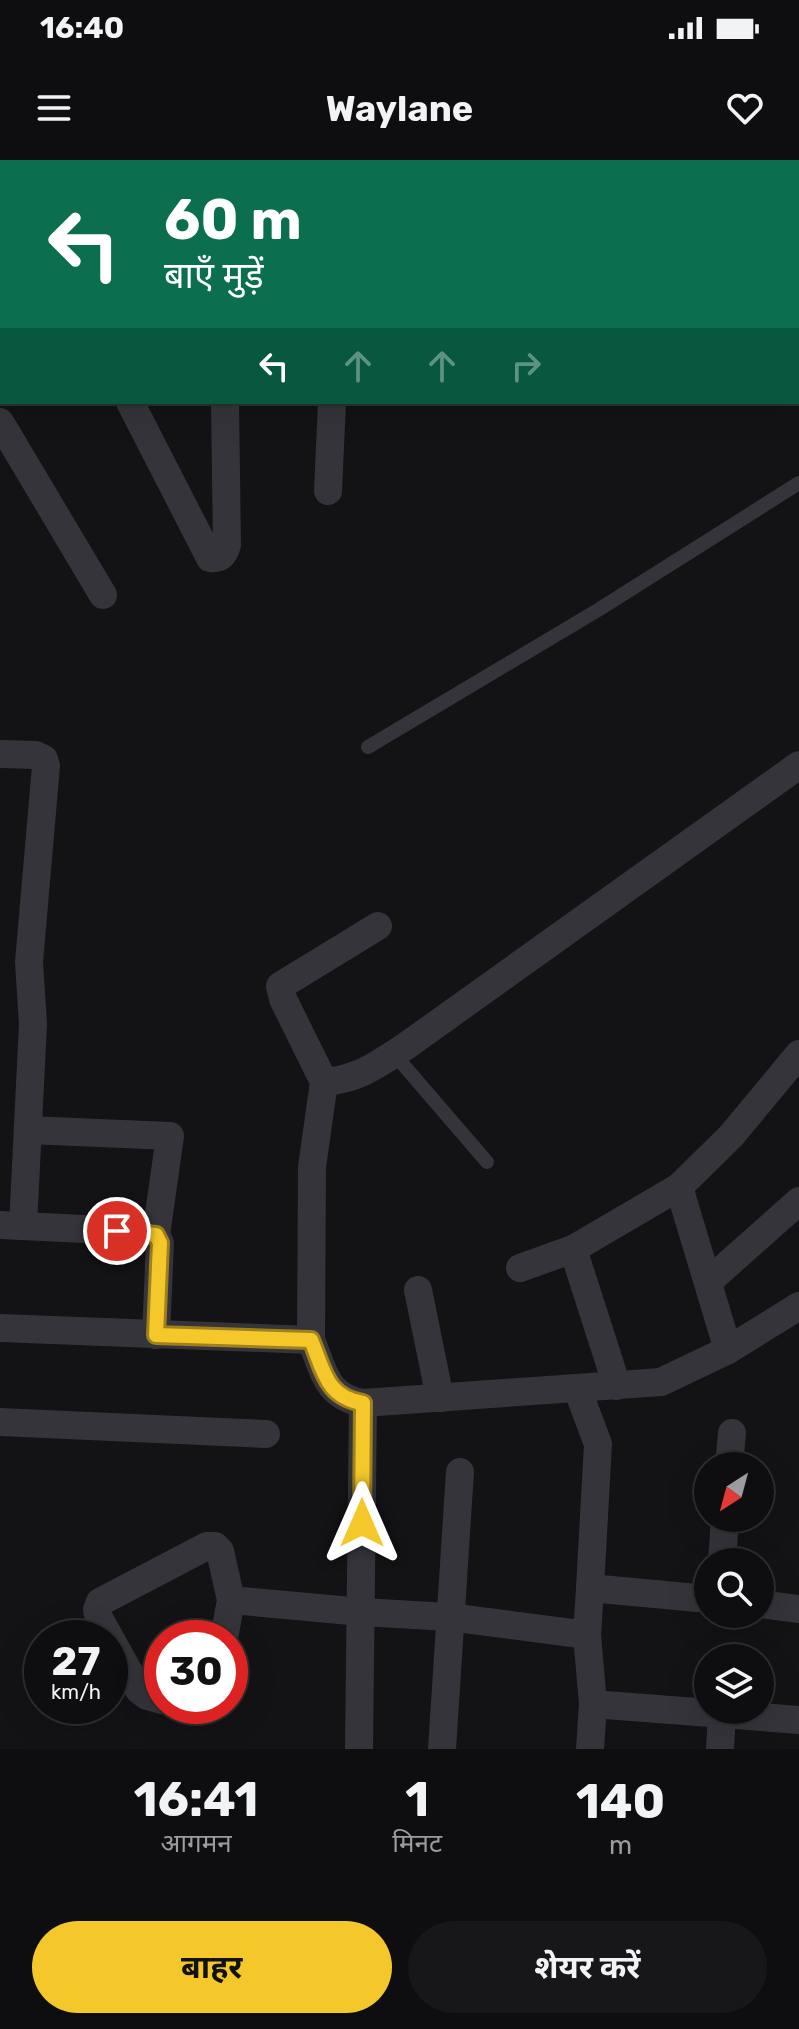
<!DOCTYPE html>
<html lang="hi">
<head>
<meta charset="utf-8">
<style>
	:root { --surface:#0e0e10; --page:#171719; --text:#f1f3f6; --muted:#9b9c9f; --line:#2e2e30; --accent:#f4c72b }
	body { margin:0; font-family:Rubik,"Noto Sans Devanagari",sans-serif; background:var(--page); color:var(--text); height:100vh; display:flex; flex-direction:column; font-size:30px; white-space:nowrap }
	* { box-sizing:border-box; margin:0 }
	p { font-size:26px; color:var(--muted) }
	.icon { flex:none; width:44px; height:44px; fill:none; stroke:currentColor; stroke-width:2; stroke-linecap:round; stroke-linejoin:round }
	.map { position:relative; height:1589px; overflow:hidden }
	.side { display:flex; flex-direction:column; background:var(--surface); flex:1 }
	.side>* { flex:none }
	.hud { position:absolute; left:0px; top:0px; width:800px; height:244px; box-shadow:0 8px 32px #0002,0 0 0 2px var(--line); background:#0b6e4f; color:#fff; overflow:hidden }
	.needle { width:52px; rotate:216deg }
	.buttons { position:absolute; left:694px; top:1292px; display:grid; gap:16px }
	.buttons a { display:grid; place-items:center; width:80px; height:80px; border-radius:50%; background:var(--surface); box-shadow:0 8px 32px #0002,0 0 0 2px var(--line); font-size:40px }
	.speed { position:absolute; left:24px; top:1460px; display:flex; gap:16px; font-size:40px; font-weight:700; text-align:center }
	.speed>* { display:grid; place-content:center; width:104px; height:104px; border-radius:50%; background:var(--surface); box-shadow:0 8px 32px #0002,0 0 0 2px var(--line); line-height:1 }
	.speed small { font-size:20px; font-weight:400 }
	.speed .limit { border:12px solid #d22; background:#fff; color:#111 }
	.pin { position:absolute; display:grid; place-items:center; width:68px; height:68px; color:#fff; margin:-34px; border:4px solid #fff; border-radius:50%; box-shadow:0 2px 8px #0007 }
	.me { position:absolute; width:88px; margin:-44px; rotate:0deg; stroke-linejoin:round; filter:drop-shadow(0 0 6px #0008) }
	.turn { display:flex; align-items:center; gap:28px; height:168px; padding:0 32px; font-size:36px }
	.turn .icon { width:104px; height:104px; stroke-width:2.5 }
	.turn b { display:block; font-size:56px; line-height:68px }
	.lanes { display:flex; align-items:center; height:76px; padding:0 32px; background:#0003; justify-content:center; gap:40px; direction:ltr }
	.lanes .off { opacity:.35 }
	.eta { display:flex; justify-content:space-evenly; align-items:center; height:136px; text-align:center }
	.eta b { font-size:48px; font-weight:700; line-height:56px }
	.primary-button { display:flex; gap:16px; margin-top:auto; padding:16px 32px }
	.primary-button a { flex:1; height:92px; border-radius:48px; background:var(--accent); color:#111; font-size:32px; font-weight:700; line-height:92px; text-align:center }
	.primary-button a+a { background:var(--page); color:var(--text) }
	.status { display:flex; justify-content:space-between; align-items:center; height:56px; padding:0 40px; background:var(--surface); direction:ltr }
	.status svg { height:22px; fill:currentColor }
	header { display:flex; justify-content:space-between; align-items:center; height:104px; padding:0 32px; background:var(--surface); font-size:36px; font-weight:700 }
	.map>svg:first-child { display:block }
	.lines { fill:none; stroke-linecap:round; stroke-linejoin:round }
	.lane { stroke:#34343a; stroke-width:14 }
	.street { stroke:#34343a; stroke-width:28 }
	.route-casing { stroke:#9f811c; stroke-width:20 }
	.route { stroke:#f4c72b; stroke-width:14 }
</style>
</head>
<body>
<div class="status"><b>16:40</b><svg viewBox="0 0 49 12"><path d="M0 12V9h3v3zM5 12V6h3v6zM10 12V3h3v9zM15 12V0h3v12zM26 1h20v11H26zM47 4h2v5h-2z"/></svg></div>
<header><svg class="icon" aria-label="menu" viewBox="0 0 24 24"><path d="M4 6h16M4 12h16M4 18h16"/></svg>Waylane<svg class="icon" aria-label="heart" viewBox="0 0 24 24"><path d="M12 20l-8-8c-3-5 5-10 8-4 3-6 11-1 8 4z"/></svg></header>
<div class="map">
<svg width="799" height="1589" viewBox="0 0 799 1589">
	<rect width="100%" height="100%" fill="#131315"/>
	<g class="lines">
		<g class="lane">
			<path d="M368,587l230,-137 201,-127"/>
			<path d="M394,894l93,108"/>
		</g>
		<g class="street">
			<path d="M50,0v2"/>
			<path d="M137,0v2"/>
			<path d="M238,0v2"/>
			<path d="M337,0v2"/>
			<path d="M0,95h2"/>
			<path d="M0,208h2"/>
			<path d="M130,242l80,156c11,1 14,-3 17,-13l-2,-143"/>
			<path d="M0,262l103,173"/>
			<path d="M328,331l4,-89"/>
			<path d="M0,594l36,1 8,4 2,7 -17,196 4,62 -10,202"/>
			<path d="M324,922c35,-3 53,-17 82,-36l393,-281"/>
			<path d="M28,970l142,6 -14,99"/>
			<path d="M679,1027l49,163"/>
			<path d="M0,1065l148,7 8,3 4,8 -4,92"/>
			<path d="M573,1089l44,137"/>
			<path d="M520,1108l53,-19 106,-62 52,-51 68,-82"/>
			<path d="M709,1121l90,-80"/>
			<path d="M418,1130l22,108"/>
			<path d="M0,1168l311,12 1,-173 12,-85 -41,-83 -3,-13 98,-60"/>
			<path d="M311,1180c13,31 15,57 52,63l298,-21 67,-32 71,-44"/>
			<path d="M577,1228l21,56 -8,144"/>
			<path d="M0,1262l266,12"/>
			<path d="M729,1306l3,-33"/>
			<path d="M722,1402l3,-44"/>
			<path d="M231,1440l131,12 87,5 138,18 3,-47 118,11"/>
			<path d="M760,1444l39,5"/>
			<path d="M587,1475l6,69 -3,45"/>
			<path d="M162,1540l-15,-4 -8,-6 -40,-72 -2,-8 3,-8 107,-56h8l5,5 11,49 -7,38"/>
			<path d="M593,1544l206,16"/>
			<path d="M359,1589l4,-346"/>
			<path d="M442,1589l18,-277"/>
			<path d="M720,1589l2,-35"/>
		</g>
	</g>
	<g class="lines">
		<defs>
			<path id="route" d="M117,1071l39,4 4,8 -4,92 155,5c13,31 15,57 52,63l-1,120"/>
		</defs>
		<use href="#route" class="route-casing"/>
		<use href="#route" class="route"/>
	</g>
</svg>
<div class="buttons">
<a><svg class="needle" viewBox="-14 -14 28 28"><path d="M0-13l5 13h-10z" fill="#e53935"/><path d="M0 13l5-13h-10z" fill="#9b9c9f"/></svg></a>
<a><svg class="icon" aria-label="search" viewBox="0 0 24 24"><circle cx="10" cy="10" r="6"/><path d="M15 15l6 6"/></svg></a>
<a><svg class="icon" aria-label="layers" viewBox="0 0 24 24"><path d="M12 4l9 5-9 5-9-5zM3 14l9 5 9-5"/></svg></a>
</div>
<div class="speed"><div>27<small>km/h</small></div><div class="limit">30</div></div>
<div class="pin" style="left:117px;top:1071px;background:#d93025"><svg class="icon" aria-label="arrive" viewBox="0 0 24 24"><path d="M6 21V4h12l-3 4 3 4H6"/></svg></div>
<svg class="me" style="left:362px;top:1363px" viewBox="-20 -20 40 40"><path d="M0-17L14 15 0 8-14 15z" fill="#f4c72b" stroke="#fff" stroke-width="4"/></svg>
<div class="hud">
<div class="turn"><svg class="icon" aria-label="left" viewBox="0 0 24 24"><path d="M17 20v-9H6M10 6l-5 5 5 5"/></svg><div><b>60 m</b>बाएँ मुड़ें</div></div>
<div class="lanes"><svg class="icon" aria-label="left" viewBox="0 0 24 24"><path d="M17 20v-9H6M10 6l-5 5 5 5"/></svg><svg class="icon off" aria-label="ahead" viewBox="0 0 24 24"><path d="M12 20V5M6 11l6-6 6 6"/></svg><svg class="icon off" aria-label="ahead" viewBox="0 0 24 24"><path d="M12 20V5M6 11l6-6 6 6"/></svg><svg class="icon off" aria-label="right" viewBox="0 0 24 24"><path d="M7 20v-9h11M14 6l5 5-5 5"/></svg></div>
</div>
</div>
<section class="side">
<div class="eta">
<div><b>16:41</b><p>आगमन</p></div>
<div><b>1</b><p>मिनट</p></div>
<div><b>140</b><p>m</p></div>
</div>
<div class="primary-button"><a>बाहर</a><a>शेयर करें</a></div>
</section>
</body>
</html>
